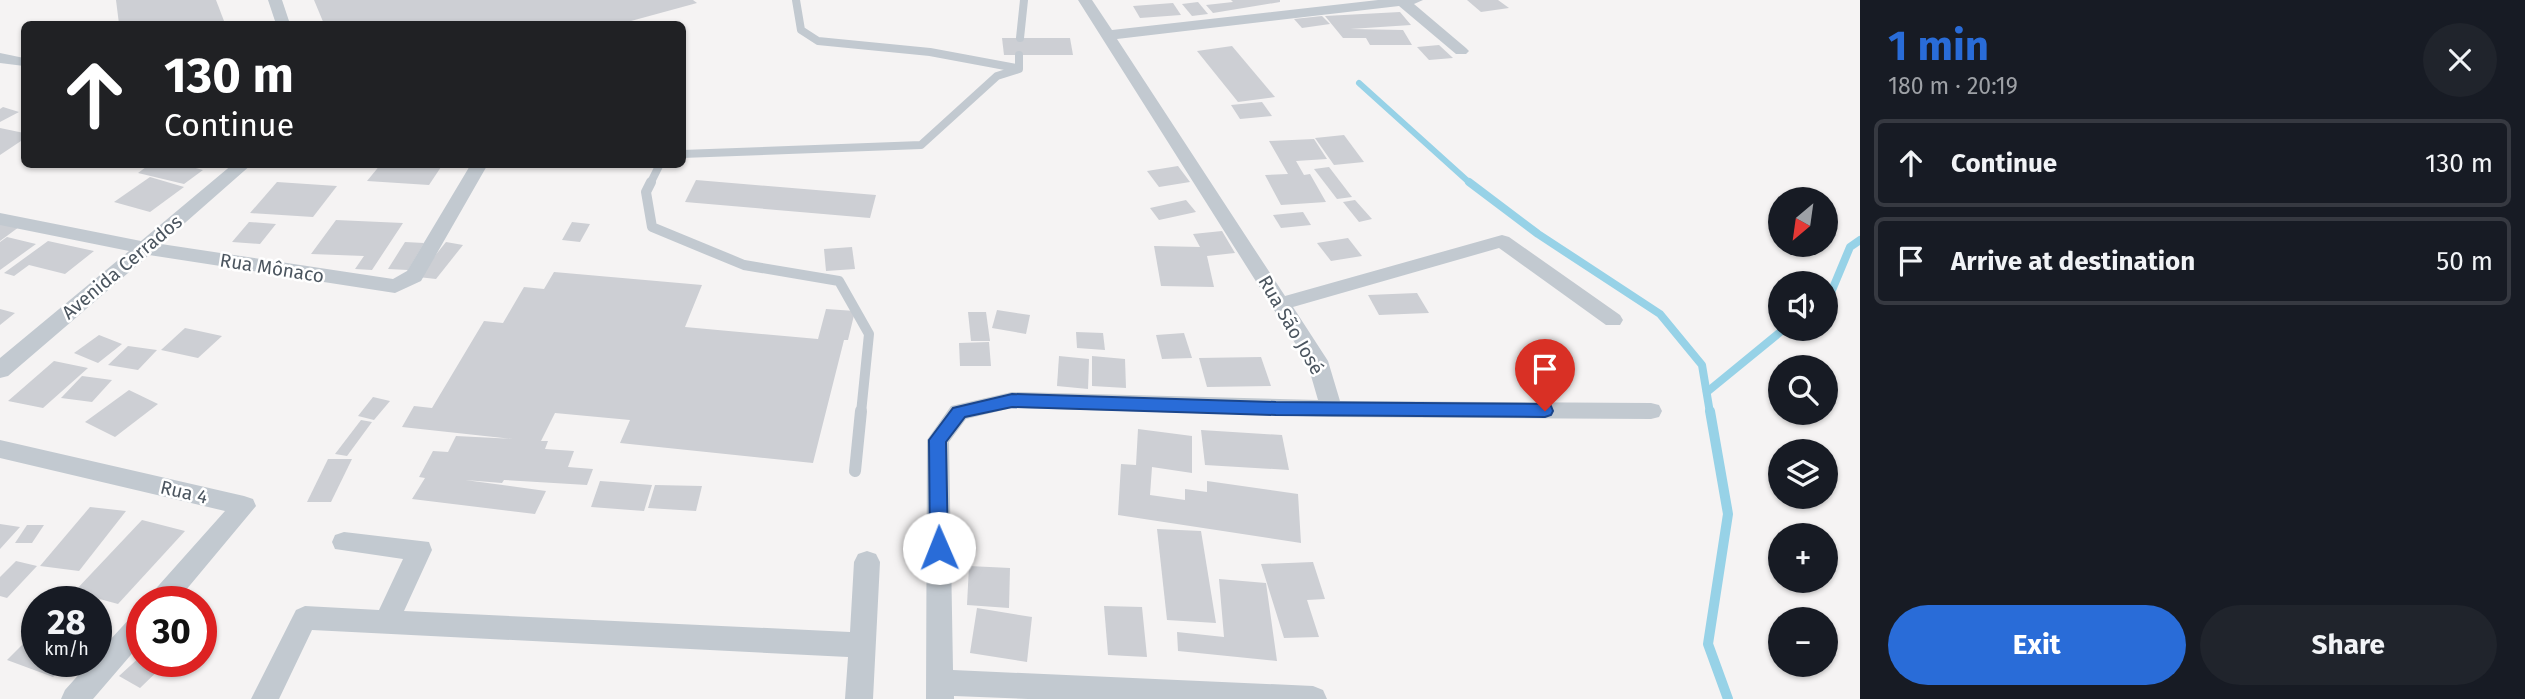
<!DOCTYPE html>
<html lang="en">
<head>
<meta charset="utf-8">
<style>
	:root { --surface:#171b24; --page:#20242c; --text:#f1f3f6; --muted:#9ea1a6; --line:#363941; --accent:#296cd8 }
	body { margin:0; font-family:"Fira Sans",sans-serif; background:var(--page); color:var(--text); height:100vh; display:flex; flex-direction:column; font-size:26px; white-space:nowrap }
	* { box-sizing:border-box; margin:0 }
	p { font-size:23px; color:var(--muted) }
	.icon { flex:none; width:38px; height:38px; fill:none; stroke:currentColor; stroke-width:2; stroke-linecap:round; stroke-linejoin:round }
	.map { position:relative; flex:1; overflow:hidden }
	.sheet { display:flex; flex-direction:column; background:var(--surface); width:665px }
	.sheet>* { flex:none }
	.banner { position:absolute; left:21px; top:21px; width:665px; height:147px; border-radius:10px; box-shadow:0 2px 5px #0004; background:#202124; color:#fff; overflow:hidden }
	.needle { width:46px; rotate:209deg }
	.tools { position:absolute; left:1768px; top:187px; display:grid; gap:14px }
	.tools a { display:grid; place-items:center; width:70px; height:70px; border-radius:50%; background:var(--surface); box-shadow:0 2px 5px #0004; font-size:35px }
	.speed { position:absolute; left:21px; top:586px; display:flex; gap:14px; font-size:35px; font-weight:700; text-align:center }
	.speed>* { display:grid; place-content:center; width:91px; height:91px; border-radius:50%; background:var(--surface); box-shadow:0 2px 5px #0004; line-height:1 }
	.speed small { font-size:18px; font-weight:400 }
	.speed .limit { border:10px solid #d22; background:#fff; color:#111 }
	.pin { position:absolute; display:grid; place-items:center; width:60px; height:60px; color:#fff; margin:-72px -30px; border-radius:50% 50% 50% 0; rotate:-45deg; box-shadow:0 0 7px #0007 }
	.pin .icon { rotate:45deg }
	.me { position:absolute; width:77px; margin:-38px; rotate:359deg; stroke-linejoin:round; filter:drop-shadow(0 0 5px #0008) }
	.turn { display:flex; align-items:center; gap:24px; height:147px; padding:0 28px; font-size:32px }
	.turn .icon { width:91px; height:91px; stroke-width:2.5 }
	.turn b { display:block; font-size:49px; line-height:60px }
	.round { display:grid; place-items:center; flex:none; width:74px; height:74px; border-radius:37px; background:var(--page) }
	.headline { display:flex; align-items:center; justify-content:space-between; height:119px; padding:0 28px }
	h1 { font-size:42px; font-weight:700; line-height:52px; color:var(--accent) }
	.cta { display:flex; gap:14px; margin-top:auto; padding:14px 28px }
	.cta a { flex:1; height:80px; border-radius:42px; background:var(--accent); color:#fff; font-size:28px; font-weight:700; line-height:80px; text-align:center }
	.cta a+a { background:var(--page); color:var(--text) }
	ul { padding:0; list-style:none }
	li { display:flex; align-items:center; gap:21px; height:88px; margin:0 14px 10px; padding:0 14px; border:4px solid var(--line); border-radius:10px }
	li div { flex:1 }
	li b { display:block; font-size:26px }
	li em { font-style:normal }
	main { display:flex; flex:1; min-height:0 }
	.map>svg:first-child { display:block }
	.lines { fill:none; stroke-linecap:round; stroke-linejoin:round }
	.stream-far2 { stroke:#97d2e7; stroke-width:6 }
	.stream-far1 { stroke:#97d2e7; stroke-width:8 }
	.stream { stroke:#97d2e7; stroke-width:10 }
	.building { fill:#cdcfd4 }
	.lane-far2 { stroke:#c2c9d0; stroke-width:8 }
	.lane-far1 { stroke:#c2c9d0; stroke-width:10 }
	.lane { stroke:#c2c9d0; stroke-width:12 }
	.street { fill:#c2c9d0; fill-rule:evenodd }
	.route { fill:#296cd8; stroke:#1b468c; stroke-width:2 }
	.labels { text-anchor:middle; dominant-baseline:central; stroke-width:5; stroke-linejoin:round; paint-order:stroke }
	.street-label { font-size:19px; fill:#4b555f; stroke:#fff }
</style>
</head>
<body>
<main>
<div class="map">
<svg width="1860" height="699" viewBox="0 0 1860 699">
	<rect width="100%" height="100%" fill="#f5f3f3"/>
	<g class="lines">
		<path class="stream-far2" d="M1359,83l112,101"/>
		<g class="stream-far1">
			<path d="M1469,182l69,52 122,80 42,51 8,48"/>
			<path d="M1825,307l25,-60 10,-7"/>
			<path d="M1707,392l77,-63"/>
		</g>
		<path class="stream" d="M1710,411l18,103 -20,130 20,55"/>
	</g>
	<g class="building">
		<path d="M116,0h100l8,21 -16,3h-89z"/>
		<path d="M314,0h379l4,3 -77,21h-296z"/>
		<path d="M1231,0h49v2l-67,11 -7,-8 27,-3z"/>
		<path d="M1467,0h31l11,8 -28,4z"/>
		<path d="M1198,2l10,12 -16,2 -10,-12z"/>
		<path d="M1173,3l8,12 -41,3 -7,-12z"/>
		<path d="M1400,12l11,13 -61,4 53,1 9,15h-42l-4,-7h-23l-18,-22z"/>
		<path d="M1322,16l8,8 -28,4 -8,-9z"/>
		<path d="M1002,38h68l3,17h-69z"/>
		<path d="M1439,45l14,13 -24,2 -12,-13z"/>
		<path d="M1232,46l43,51 -37,5 -41,-51z"/>
		<path d="M1262,102l10,14 -32,3 -9,-14z"/>
		<path d="M3,107l16,5 -19,10v-13z"/>
		<path d="M0,128l24,5v6l-24,16z"/>
		<path d="M1344,135l20,27 -30,3 -19,-27z"/>
		<path d="M1314,139l13,20 -31,2 8,14 6,-1 16,28 -45,3 -16,-30 23,-1 -19,-33z"/>
		<path d="M150,164h31l22,6 -19,14 -46,-11z"/>
		<path d="M381,164h62l-14,21 -62,-4z"/>
		<path d="M1178,166l12,16 -31,5 -12,-16z"/>
		<path d="M1329,167l23,30 -15,2 -23,-30z"/>
		<path d="M150,177l34,10 -34,25 -36,-10z"/>
		<path d="M696,180l180,15 -6,23 -185,-16z"/>
		<path d="M277,182l60,4 -24,31 -63,-4z"/>
		<path d="M1186,200l10,12 -37,8 -9,-12z"/>
		<path d="M1355,200l17,19 -13,3 -16,-20z"/>
		<path d="M1303,212l8,13 -30,3 -8,-13z"/>
		<path d="M336,220l67,3 -31,47 -17,-1 9,-13 -53,-2z"/>
		<path d="M249,222l27,2 -16,20 -28,-2z"/>
		<path d="M572,222l18,2 -10,18 -18,-2z"/>
		<path d="M0,224l19,3 -19,14z"/>
		<path d="M1222,231l13,22 -28,3 7,31 -53,-1 -7,-40 46,1 -7,-13z"/>
		<path d="M7,237l29,7 -36,26v-28z"/>
		<path d="M1348,238l14,18 -31,5 -14,-18z"/>
		<path d="M48,241l46,10 -29,23 -36,-9 -15,11 -10,-3z"/>
		<path d="M405,242l19,1 -16,27 -20,-1z"/>
		<path d="M446,242l17,3 -27,34 -18,-2z"/>
		<path d="M852,247l3,22 -29,2 -2,-22z"/>
		<path d="M554,272l148,13 -17,42 133,12 8,-30 29,2 -7,29h-4l-31,123 -193,-20 10,-23 -75,-7 -14,28h7l-3,8 29,2 -6,16 25,2 -6,16 -83,-5 -2,3 -37,-3 81,11 -11,23 -123,-15 13,-21 -6,-1 14,-26 15,1 8,-16 57,3 -111,-12 12,-21 18,2 52,-87 19,2 21,-36 20,2z"/>
		<path d="M1417,293l12,20 -50,2 -11,-20z"/>
		<path d="M0,309l15,4 -15,12z"/>
		<path d="M997,310l33,5 -4,19 -34,-6z"/>
		<path d="M968,312h18l4,29h-19z"/>
		<path d="M185,328l37,8 -24,22 -37,-8z"/>
		<path d="M1076,332l27,1 2,17 -28,-2z"/>
		<path d="M1184,333l8,25 -30,1 -6,-24z"/>
		<path d="M99,335l23,9 -24,19 -24,-10z"/>
		<path d="M989,342l2,24h-31l-1,-23z"/>
		<path d="M128,346l29,4 -19,20 -30,-5z"/>
		<path d="M1059,356l30,3 -1,30 -31,-3z"/>
		<path d="M1092,356l33,3 1,29 -34,-2z"/>
		<path d="M1261,357l10,29 -64,1 -8,-29z"/>
		<path d="M54,361l34,7 -45,40 -35,-7z"/>
		<path d="M82,376l30,4 -20,22 -31,-4z"/>
		<path d="M129,390l29,14 -43,33 -30,-15z"/>
		<path d="M373,397l17,4 -16,19 -16,-4z"/>
		<path d="M361,420l11,2 -25,34 -12,-2z"/>
		<path d="M1138,429l54,7v37l-40,-6 -2,28 35,5v-11l22,3v-11l91,13 3,49 -183,-28 3,-51 15,1z"/>
		<path d="M1201,430l81,5 7,35 -84,-5z"/>
		<path d="M328,459h24l-21,43h-24z"/>
		<path d="M600,481l52,4 -8,26 -53,-4z"/>
		<path d="M655,485l47,1 -6,25 -48,-3z"/>
		<path d="M90,507l36,4 -47,60 -39,-5z"/>
		<path d="M142,520l43,11 -67,73 -44,-12z"/>
		<path d="M0,524l20,3 -20,22z"/>
		<path d="M27,525h17l-12,18h-17z"/>
		<path d="M1157,529l44,2 15,92 -49,-3z"/>
		<path d="M16,561l21,5 -30,32 -7,-2v-19z"/>
		<path d="M1313,562l12,37 -18,1 12,37 -35,1 -23,-74z"/>
		<path d="M969,566l41,2 -1,40 -42,-3z"/>
		<path d="M1219,579l47,4 11,78 -99,-10 -1,-19 47,5z"/>
		<path d="M1104,606l38,1 5,50 -39,-2z"/>
		<path d="M977,608l55,9 -5,45 -57,-9z"/>
		<path d="M37,630v32h31l-15,15 -46,-17z"/>
		<path d="M142,655v7h25l-27,26 -21,-12z"/>
	</g>
	<g class="lines">
		<g class="lane-far2">
			<path d="M796,0l5,30 17,11 112,11 86,16"/>
			<path d="M1020,38l4,-38"/>
			<path d="M682,154l239,-9 76,-69 22,-7v-14"/>
			<path d="M650,184l10,-20"/>
		</g>
		<path class="lane-far1" d="M651,182l-5,10 6,35 92,38 95,16 30,53 -8,79"/>
		<path class="lane" d="M855,471l6,-60"/>
		<g class="street">
			<path d="M268,0h14l8,24h-14z"/>
			<path d="M1078,0h14l20,30 266,-30h45l-9,4 52,44 3,3 -3,3h-10l-57,-48 -282,33 168,257 217,-61 7,2 111,78 3,5 -3,5h-14l-107,-77 -206,59 35,54 12,40 311,2 8,2 3,6 -3,6 -8,2 -319,-2 -320,-9 -46,11 -17,23 4,228 360,16 10,4 4,9h-299l-74,-3v3h-28l1,-259 24,-34 61,-14 306,8 -11,-38z"/>
			<path d="M0,53l24,5v8l-24,-3z"/>
			<path d="M233,164h19l-91,80 232,35 14,-8 64,-107h17l-67,117 -26,12 -246,-38 -141,121 -8,2v-20l129,-107 -129,-26v-12l141,28z"/>
			<path d="M0,440l244,56 9,3 3,7 -80,96h-29l4,-8 74,-83 -225,-53z"/>
			<path d="M344,532l85,10 3,8 -28,61 446,21 4,-70 4,-8 9,-3 9,3 4,8 -7,137h-28l3,-42 -536,-27 -33,69h-28l45,-89 9,-4 74,4 24,-51 -68,-10 -3,-7 3,-7z"/>
			<path d="M142,611v31l-49,57h-32l4,-9 25,-28h6v-7l37,-40z"/>
		</g>
	</g>
	<path class="route" d="M1012,394l264,8 269,2 6,2 2,5 -2,4 -6,2 -269,-2 -264,-8 -47,10 -19,25 2,106 -2,5 -7,3 -7,-3 -2,-5 -1,-108 24,-32z"/>
	<g class="labels">
		<g class="street-label">
			<text transform="translate(122 267) rotate(-40)">Avenida Cerrados</text>
			<text transform="translate(272 268) rotate(9)">Rua Mônaco</text>
			<text transform="translate(1291 325) rotate(60)">Rua São José</text>
			<text transform="translate(184 492) rotate(13)">Rua 4</text>
		</g>
	</g>
</svg>
<div class="tools">
<a><svg class="needle" viewBox="-14 -14 28 28"><path d="M0-13l5 13h-10z" fill="#e53935"/><path d="M0 13l5-13h-10z" fill="#9ea1a6"/></svg></a>
<a><svg class="icon" aria-label="sound" viewBox="0 0 24 24"><path d="M4 9h4l5-4v14l-5-4H4zM17 9q2 3 0 6"/></svg></a>
<a><svg class="icon" aria-label="search" viewBox="0 0 24 24"><circle cx="10" cy="10" r="6"/><path d="M15 15l6 6"/></svg></a>
<a><svg class="icon" aria-label="layers" viewBox="0 0 24 24"><path d="M12 4l9 5-9 5-9-5zM3 14l9 5 9-5"/></svg></a>
<a>+</a>
<a>−</a>
</div>
<div class="speed"><div>28<small>km/h</small></div><div class="limit">30</div></div>
<div class="pin" style="left:1545px;top:411px;background:#d93025"><svg class="icon" aria-label="arrive" viewBox="0 0 24 24"><path d="M6 21V4h12l-3 4 3 4H6"/></svg></div>
<svg class="me" style="left:939px;top:548px" viewBox="-20 -20 40 40"><circle r="19" fill="#fff"/><path d="M0-13L10 11 0 6-10 11z" fill="#296cd8"/></svg>
<div class="banner">
<div class="turn"><svg class="icon" aria-label="ahead" viewBox="0 0 24 24"><path d="M12 20V5M6 11l6-6 6 6"/></svg><div><b>130 m</b>Continue</div></div>
</div>
</div>
<section class="sheet">
<div class="headline"><div><h1>1 min</h1><p>180 m · 20:19</p></div><a class="round"><svg class="icon" aria-label="close" viewBox="0 0 24 24"><path d="M6 6l12 12M18 6L6 18"/></svg></a></div>
<ul>
<li><svg class="icon" aria-label="ahead" viewBox="0 0 24 24"><path d="M12 20V5M6 11l6-6 6 6"/></svg><div><b>Continue</b></div><em>130 m</em></li>
<li><svg class="icon" aria-label="arrive" viewBox="0 0 24 24"><path d="M6 21V4h12l-3 4 3 4H6"/></svg><div><b>Arrive at destination</b></div><em>50 m</em></li>
</ul>
<div class="cta"><a>Exit</a><a>Share</a></div>
</section>
</main>
</body>
</html>
